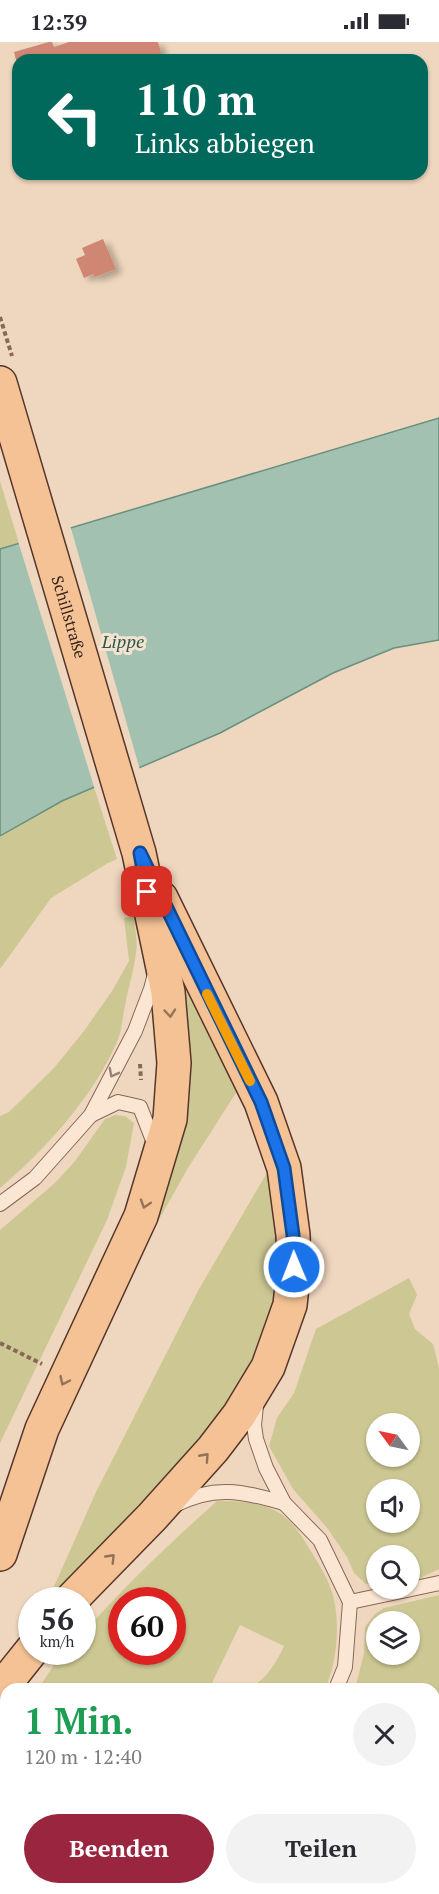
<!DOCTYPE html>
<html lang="de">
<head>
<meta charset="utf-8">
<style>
	:root { --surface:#fff; --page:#f2f2f3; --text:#2b2b33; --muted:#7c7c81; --accent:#99253e }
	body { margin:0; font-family:"PT Serif",serif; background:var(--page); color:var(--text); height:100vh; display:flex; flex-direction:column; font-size:22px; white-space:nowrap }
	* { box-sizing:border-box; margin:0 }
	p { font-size:20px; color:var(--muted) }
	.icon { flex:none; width:33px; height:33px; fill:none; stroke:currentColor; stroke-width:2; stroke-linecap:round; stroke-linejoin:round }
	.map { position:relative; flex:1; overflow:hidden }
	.details { position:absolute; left:0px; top:1641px; width:440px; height:212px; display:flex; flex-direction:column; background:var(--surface); border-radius:18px 18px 0 0; box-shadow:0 2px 4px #0004 }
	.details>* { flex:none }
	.top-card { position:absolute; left:12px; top:12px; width:416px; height:126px; border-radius:18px; box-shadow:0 2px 4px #0004; background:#00695c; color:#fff; overflow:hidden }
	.needle { width:39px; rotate:303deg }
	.tools { position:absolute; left:366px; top:1371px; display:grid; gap:12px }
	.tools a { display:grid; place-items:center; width:54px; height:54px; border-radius:50%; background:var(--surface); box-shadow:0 2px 4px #0004; font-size:30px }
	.speed { position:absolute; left:18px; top:1545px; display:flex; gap:12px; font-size:30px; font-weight:700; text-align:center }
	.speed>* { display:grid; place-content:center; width:78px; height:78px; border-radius:50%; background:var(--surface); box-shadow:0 2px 4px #0004; line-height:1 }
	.speed small { font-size:15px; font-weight:400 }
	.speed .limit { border:9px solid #d22; background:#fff; color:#111 }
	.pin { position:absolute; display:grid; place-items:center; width:51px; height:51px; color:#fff; margin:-26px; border-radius:12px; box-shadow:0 3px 9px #0006 }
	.me { position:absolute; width:66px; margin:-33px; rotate:359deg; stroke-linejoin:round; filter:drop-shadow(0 0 4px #0008) }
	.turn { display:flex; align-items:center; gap:21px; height:126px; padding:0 24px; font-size:27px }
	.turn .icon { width:78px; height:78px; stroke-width:2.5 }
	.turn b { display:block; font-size:42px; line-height:51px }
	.round { display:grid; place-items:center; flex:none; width:63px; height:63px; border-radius:32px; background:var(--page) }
	.head { display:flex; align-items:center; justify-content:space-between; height:102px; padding:0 24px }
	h1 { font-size:36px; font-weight:700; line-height:45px; color:#1e9e55 }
	.button { display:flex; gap:12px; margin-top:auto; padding:12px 24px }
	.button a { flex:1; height:69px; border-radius:36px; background:var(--accent); color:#fff; font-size:24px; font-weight:700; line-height:69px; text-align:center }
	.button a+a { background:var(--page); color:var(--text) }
	.status { display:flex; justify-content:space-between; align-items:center; height:42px; padding:0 30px; background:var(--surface); direction:ltr }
	.status svg { height:16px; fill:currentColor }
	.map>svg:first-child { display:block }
	.green { fill:#cdc893; fill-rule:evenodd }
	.water { fill:#a2c1b1; stroke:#698f7e; stroke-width:1.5 }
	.pier { fill:#efd7bf }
	.building { fill:#cf8673; filter:url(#shadow) }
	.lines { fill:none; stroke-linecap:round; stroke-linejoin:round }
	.service-casing { stroke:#886757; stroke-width:16 }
	.primary-casing { stroke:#56362b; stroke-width:36 }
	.path { stroke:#886757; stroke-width:4; stroke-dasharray:4.5 3; stroke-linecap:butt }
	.service { stroke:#fae6d2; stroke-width:14 }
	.primary { stroke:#f4c294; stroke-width:33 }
	.oneway { stroke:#967258 }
	.oneway2 { stroke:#988477 }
	.route-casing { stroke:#114b97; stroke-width:15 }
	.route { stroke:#1a73e8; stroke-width:10 }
	.slow { stroke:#f59e0b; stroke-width:10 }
	.labels { text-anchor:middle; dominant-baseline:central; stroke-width:6; stroke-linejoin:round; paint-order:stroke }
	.street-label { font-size:16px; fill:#37231c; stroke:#f6e3cf }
	.water-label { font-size:18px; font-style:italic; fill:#2a584b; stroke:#f6e3cf }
</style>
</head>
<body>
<div class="status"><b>12:39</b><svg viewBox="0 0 49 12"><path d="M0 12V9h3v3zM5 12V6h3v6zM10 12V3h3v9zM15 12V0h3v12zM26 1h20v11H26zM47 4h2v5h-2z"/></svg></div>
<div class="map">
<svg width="439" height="1852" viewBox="0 0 439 1852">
	<defs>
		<filter id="shadow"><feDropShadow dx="6" dy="4" stdDeviation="3" flood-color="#0004"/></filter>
	</defs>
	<rect width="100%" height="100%" fill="#efd7bf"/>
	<g class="green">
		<path d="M0,439l19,62 -19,6z"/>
		<path d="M94,745l23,72 -9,4 -57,35 -51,71v-133l62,-35z"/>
		<path d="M134,874c1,12 4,25 2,37 -2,18 -8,35 -11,53 -3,13 -3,25 -8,36 -24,55 -72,108 -117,146v-72l9,-4 45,-44 30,-37 28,-40 17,-30 -5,-43z"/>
		<path d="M170,914l71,129 -53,83 -49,87 27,-70z"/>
		<path d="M115,1073l10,1 9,7 -8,44 -19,53 -107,223v-213l56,-48 19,-21 30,-42z"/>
		<path d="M268,1129l8,9 3,90 -10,56 -29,70 -182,204h-10l48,-108 103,-203z"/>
		<path d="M409,1236l8,17 -8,19 6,15 18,15 6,24v201l-29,14v-27h-34v28h-10l-12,-11 -7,-16 -19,-28 -35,-40 -24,-43 8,-28 17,-25 22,-64zM376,1382h34v32h-34zM376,1448h34v32h-34z"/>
		<path d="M217,1459c18,0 37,0 55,8 17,7 28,24 37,39 8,13 17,27 22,41 10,29 7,72 -6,100h-80c19,-5 31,-26 39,-43l-44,-21 -31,64h-171l18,-27 9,-10h17l1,-19c42,-47 87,-90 134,-132zM172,1558v52h-50v-52z"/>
		<path d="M439,1553v299l-354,-1 2,-5h347v-199h-79l9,-36 1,-26 10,-13 9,-6zM376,1580h34v32h-34z"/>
	</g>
	<path class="water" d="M439,376v222l-45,8 -61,25 -113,60 -158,68 -62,35v-287z"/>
	<path class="pier" d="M70,483l70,245 -45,20 -77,-249z"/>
	<g class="building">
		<path d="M49,0h3l2,5 15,-5h89l5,18h-147l-2,-8z"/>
		<path d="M103,197l13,30 -21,8 -2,-3 -9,4 -8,-19 9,-4 -3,-7z"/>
	</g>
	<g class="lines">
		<defs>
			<g id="service">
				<path d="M91,1073l27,-13 22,5 16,41"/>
				<path d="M0,1162l35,-26 56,-63 44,-84 16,-42 4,-15"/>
				<path d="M256,1364l-2,19 2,14 10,29 18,35 36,37 30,62 -5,65 -9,22"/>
				<path d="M175,1463c41,-21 68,-13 109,-2"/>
				<path d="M350,1560l89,-19"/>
				<path d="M0,1689l6,2"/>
				<path d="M54,1850l4,2"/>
			</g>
			<g id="primary">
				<path id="s1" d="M0,341l139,470 29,139 6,71 -4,56 -29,97 -99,213 -42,125"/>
				<path d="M71,1558l81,-83 61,-68 26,-34 29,-48 22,-62 4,-38 -1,-32 -9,-67 -23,-66 -100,-204"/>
				<path d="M0,1648l32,-40"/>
			</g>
		</defs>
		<use href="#service" class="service-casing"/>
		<use href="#primary" class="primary-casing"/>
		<g class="path">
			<path d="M0,275l12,39"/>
			<path d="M140,1022l1,16"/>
			<path d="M0,1301l42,21"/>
			<path d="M0,1826l6,3"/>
		</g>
		<use href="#service" class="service"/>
		<use href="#primary" class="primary"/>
	</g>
	<defs><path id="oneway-chevron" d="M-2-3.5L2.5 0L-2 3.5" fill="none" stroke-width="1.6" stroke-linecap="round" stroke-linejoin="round" transform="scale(1.5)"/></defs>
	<g class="oneway">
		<use href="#oneway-chevron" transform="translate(170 971) rotate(85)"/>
		<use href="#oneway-chevron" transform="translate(145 1162) rotate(108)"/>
		<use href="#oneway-chevron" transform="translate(64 1339) rotate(115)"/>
		<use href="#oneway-chevron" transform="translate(205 1415) rotate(-48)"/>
		<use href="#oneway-chevron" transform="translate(111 1516) rotate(-46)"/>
	</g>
	<use class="oneway2" href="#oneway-chevron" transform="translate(113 1031) rotate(118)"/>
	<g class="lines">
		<defs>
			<path id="route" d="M147,850l-7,-39 121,249 23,66 9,67 1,32"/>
		</defs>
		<use href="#route" class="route-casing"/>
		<use href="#route" class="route"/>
		<path class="slow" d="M207,952l43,87"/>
	</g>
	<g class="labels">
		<g class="street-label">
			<text stroke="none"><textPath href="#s1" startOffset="244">Schillstraße</textPath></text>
		</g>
		<g class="water-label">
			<text x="123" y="599">Lippe</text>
		</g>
	</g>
</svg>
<div class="tools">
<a><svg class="needle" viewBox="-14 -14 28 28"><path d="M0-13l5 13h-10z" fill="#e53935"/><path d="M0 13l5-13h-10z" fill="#7c7c81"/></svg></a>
<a><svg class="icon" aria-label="sound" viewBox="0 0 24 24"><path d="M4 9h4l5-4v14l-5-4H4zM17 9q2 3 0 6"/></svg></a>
<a><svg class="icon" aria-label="search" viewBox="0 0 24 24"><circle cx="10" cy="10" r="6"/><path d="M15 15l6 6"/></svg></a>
<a><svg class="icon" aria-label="layers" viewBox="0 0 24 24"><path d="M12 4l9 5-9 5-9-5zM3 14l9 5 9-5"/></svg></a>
</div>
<div class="speed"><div>56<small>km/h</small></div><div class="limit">60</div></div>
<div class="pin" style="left:147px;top:850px;background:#d93025"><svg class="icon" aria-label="arrive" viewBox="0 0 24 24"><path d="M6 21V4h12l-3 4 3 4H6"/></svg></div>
<svg class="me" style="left:294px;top:1225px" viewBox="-20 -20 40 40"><circle r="17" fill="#1a73e8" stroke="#fff" stroke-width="3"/><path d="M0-11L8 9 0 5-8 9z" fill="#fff"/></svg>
<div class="top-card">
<div class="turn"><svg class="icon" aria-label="left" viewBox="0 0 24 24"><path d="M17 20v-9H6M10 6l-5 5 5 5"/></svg><div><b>110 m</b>Links abbiegen</div></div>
</div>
<section class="details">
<div class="head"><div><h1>1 Min.</h1><p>120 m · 12:40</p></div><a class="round"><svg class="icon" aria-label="close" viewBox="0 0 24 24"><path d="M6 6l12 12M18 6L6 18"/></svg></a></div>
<div class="button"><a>Beenden</a><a>Teilen</a></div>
</section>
</div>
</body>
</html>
